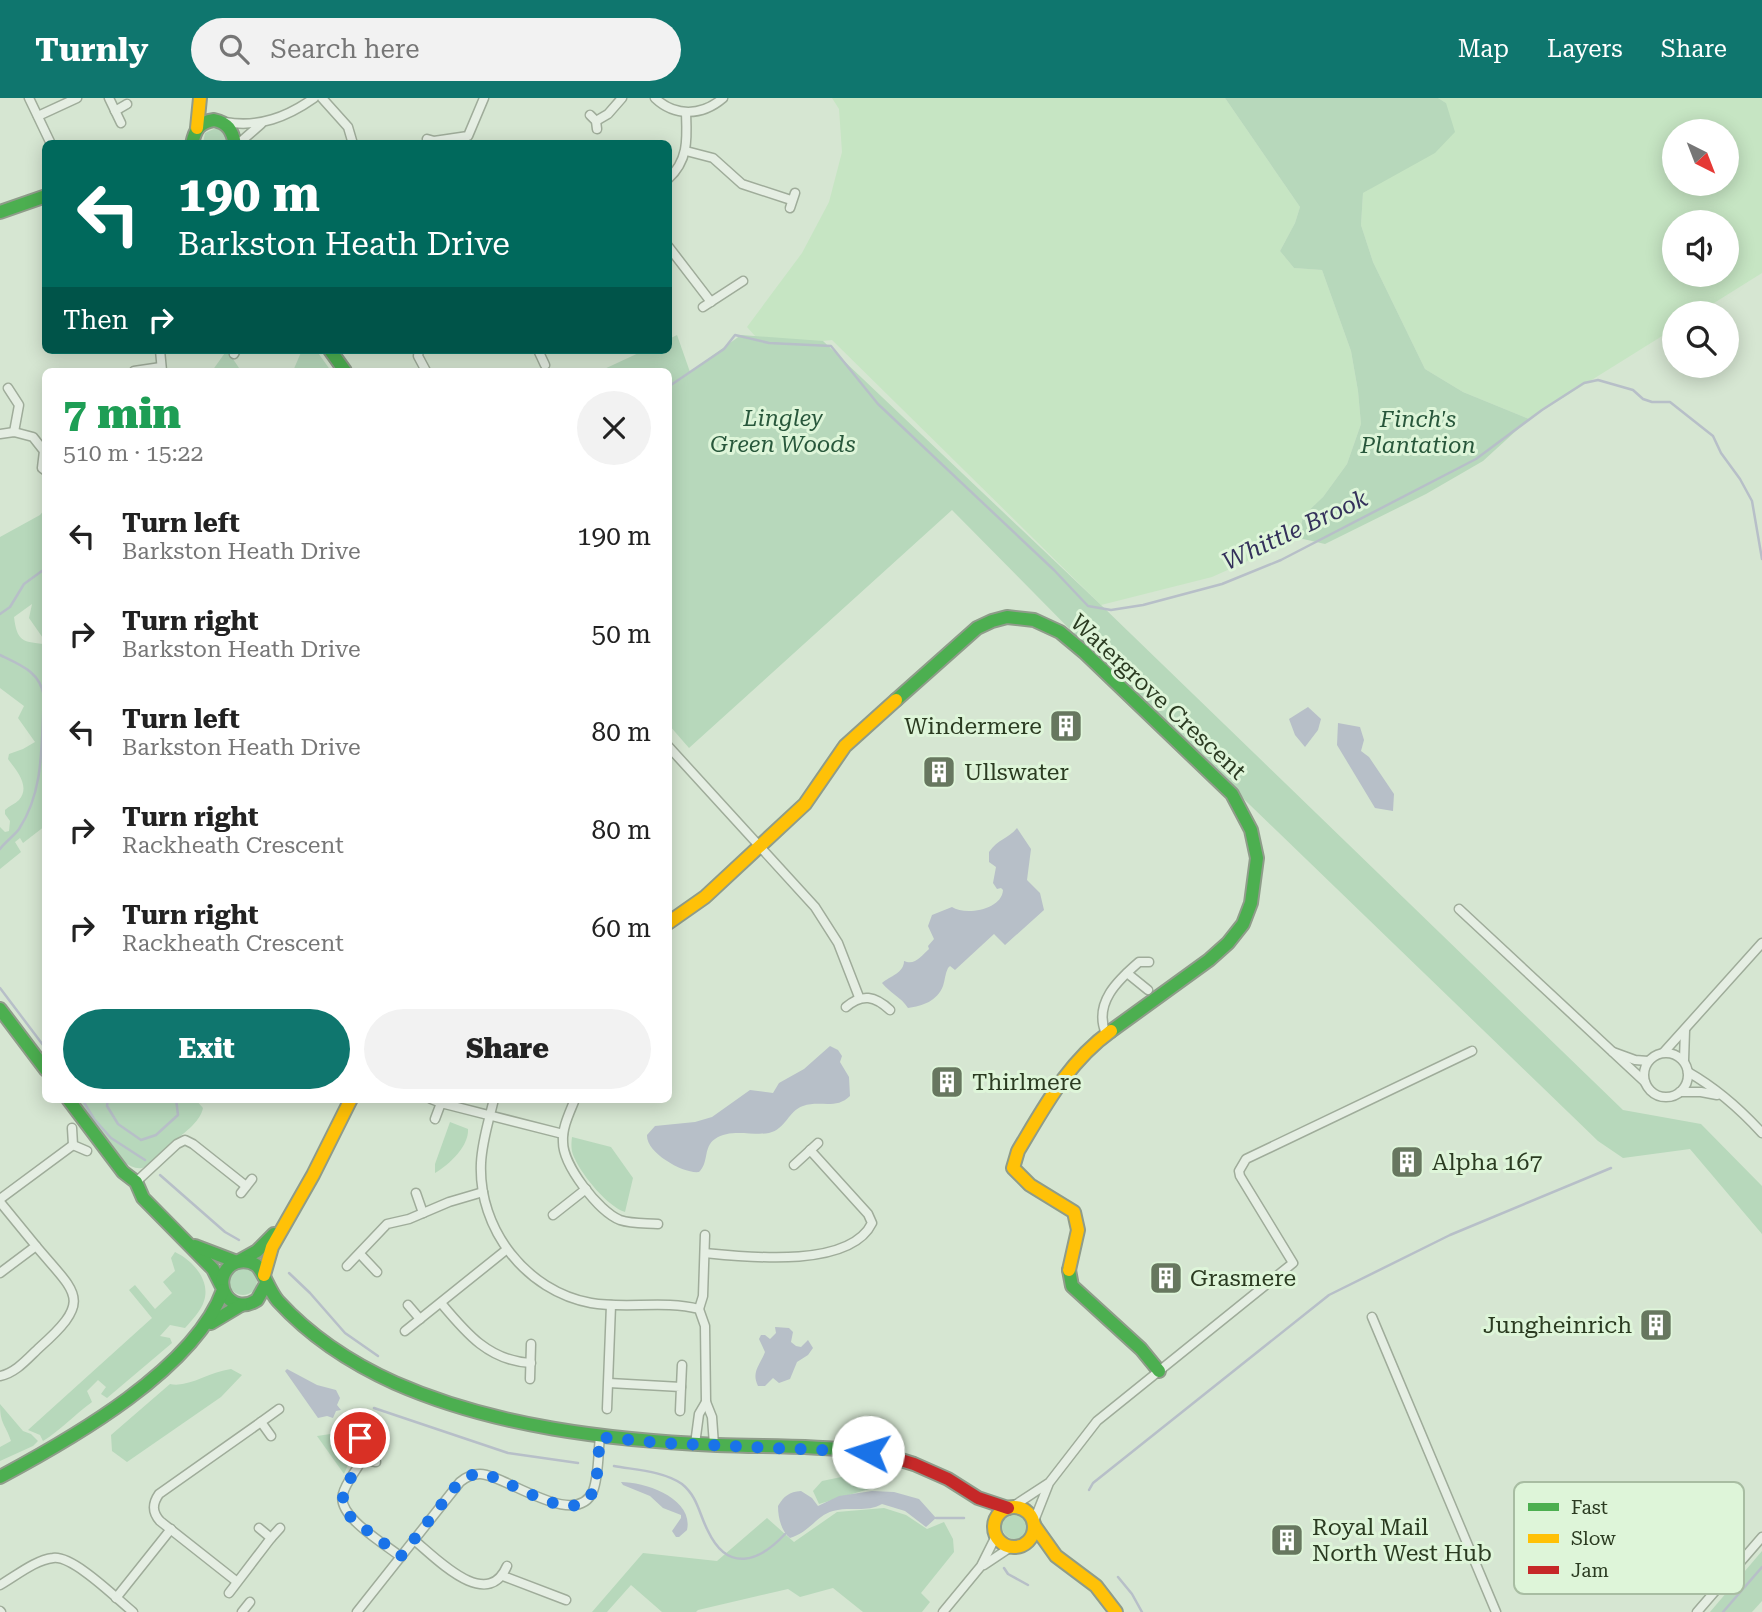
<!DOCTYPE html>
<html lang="en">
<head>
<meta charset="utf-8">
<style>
	:root { --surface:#fff; --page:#f2f2f2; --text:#222; --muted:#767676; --accent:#0f766e }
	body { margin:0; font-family:"Roboto Serif",serif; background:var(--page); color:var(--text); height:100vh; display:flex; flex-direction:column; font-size:26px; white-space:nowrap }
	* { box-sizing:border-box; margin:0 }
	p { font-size:23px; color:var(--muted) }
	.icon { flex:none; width:38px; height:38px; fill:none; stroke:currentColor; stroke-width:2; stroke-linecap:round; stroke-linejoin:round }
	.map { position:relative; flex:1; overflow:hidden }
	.side { position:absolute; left:42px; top:270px; width:630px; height:735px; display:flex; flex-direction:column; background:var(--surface); border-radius:10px; box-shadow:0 4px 18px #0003 }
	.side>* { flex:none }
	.top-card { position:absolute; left:42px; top:42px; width:630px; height:214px; border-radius:10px; box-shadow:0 4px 18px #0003; background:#00695c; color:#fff; overflow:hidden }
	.needle { width:46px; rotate:138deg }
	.fabs { position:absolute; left:1662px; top:21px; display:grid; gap:14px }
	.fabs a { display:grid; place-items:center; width:77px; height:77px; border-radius:50%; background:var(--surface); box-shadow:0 4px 18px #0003; font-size:35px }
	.pin { position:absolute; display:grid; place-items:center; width:60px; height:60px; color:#fff; margin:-30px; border:4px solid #fff; border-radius:50%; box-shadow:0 2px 7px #0007 }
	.me { position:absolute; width:77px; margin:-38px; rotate:275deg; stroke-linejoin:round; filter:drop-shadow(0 0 5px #0008) }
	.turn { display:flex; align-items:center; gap:24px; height:147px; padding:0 21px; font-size:32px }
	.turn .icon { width:91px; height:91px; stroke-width:2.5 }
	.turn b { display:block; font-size:49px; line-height:60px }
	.then { display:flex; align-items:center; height:66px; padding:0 21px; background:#0003; gap:14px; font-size:26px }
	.round { display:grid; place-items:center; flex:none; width:74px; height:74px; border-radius:37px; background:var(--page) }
	.overview { display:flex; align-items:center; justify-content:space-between; height:119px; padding:0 21px }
	h1 { font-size:42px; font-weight:800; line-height:52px; color:#1e9e55 }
	.cta { display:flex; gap:14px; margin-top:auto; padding:14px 21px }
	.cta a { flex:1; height:80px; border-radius:42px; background:var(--accent); color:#fff; font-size:28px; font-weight:800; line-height:80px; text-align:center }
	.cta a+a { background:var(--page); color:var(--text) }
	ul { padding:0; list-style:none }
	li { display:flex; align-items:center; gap:21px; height:98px; padding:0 21px }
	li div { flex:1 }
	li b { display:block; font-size:26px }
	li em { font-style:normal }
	header { display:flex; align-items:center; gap:42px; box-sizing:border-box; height:98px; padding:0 35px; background:var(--accent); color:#fff }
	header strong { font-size:33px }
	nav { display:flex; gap:38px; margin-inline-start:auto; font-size:24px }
	.search { width:490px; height:63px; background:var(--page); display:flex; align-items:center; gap:18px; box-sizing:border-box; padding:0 24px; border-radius:38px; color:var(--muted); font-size:26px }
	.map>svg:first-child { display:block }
	.farmland { fill:#c6e5c3; fill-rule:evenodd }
	.green { fill:#b7d8bb }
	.water { fill:#b7bfc8 }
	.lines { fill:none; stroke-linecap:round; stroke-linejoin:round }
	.stream { stroke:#b7bfc8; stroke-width:2.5 }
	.street-casing { stroke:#9fac9a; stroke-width:11 }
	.fast-casing { stroke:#8f9c8a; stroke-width:16 }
	.slow-casing { stroke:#8f9c8a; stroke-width:16 }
	.jam-casing { stroke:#8f9c8a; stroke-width:16 }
	.street { stroke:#e5eee3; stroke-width:8 }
	.fast { stroke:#4caf50; stroke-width:12 }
	.slow { stroke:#ffc107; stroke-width:12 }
	.jam { stroke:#c62828; stroke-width:12 }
	.route { stroke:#1a73e8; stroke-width:12; stroke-dasharray:0 21.6 }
	.labels { text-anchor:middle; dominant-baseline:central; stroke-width:6; stroke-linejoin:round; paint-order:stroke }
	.park-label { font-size:23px; font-style:italic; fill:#28573b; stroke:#def5d9 }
	.street-label { font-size:23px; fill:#2b3b21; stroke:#def5d9 }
	.poi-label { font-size:23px; fill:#2b3b21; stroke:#def5d9; text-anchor:start }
	.water-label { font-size:24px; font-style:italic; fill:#34315b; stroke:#def5d9 }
	.key { fill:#def5d9; stroke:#a8bda2; stroke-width:2 }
	.key-label { font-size:19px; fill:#2b3b21 }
</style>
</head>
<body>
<header>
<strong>Turnly</strong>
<div class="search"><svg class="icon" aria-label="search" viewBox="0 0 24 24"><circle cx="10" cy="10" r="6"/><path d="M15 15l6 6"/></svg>Search here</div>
<nav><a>Map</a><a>Layers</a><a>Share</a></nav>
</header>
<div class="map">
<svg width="1762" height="1514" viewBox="0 0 1762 1514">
	<rect width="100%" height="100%" fill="#d6e6d2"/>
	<g class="farmland">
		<path d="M832,0h393l75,109 -5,16 -15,28 14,17 28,2 29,81 7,40 3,33 -14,40 -24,33 -20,19 -4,22 -87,39 -111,28 -269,-265 -67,7 -18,-20 55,-74 27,-51 13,-50 -3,-43z"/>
		<path d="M1438,0h324v175l-64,40h-23v15l-146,91 -66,-27 -38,-23 -52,-107 -12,-37 2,-32 25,-15 58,-75zM1675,33h52v53h-52zM1675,124h52v53h-52z"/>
	</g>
	<g class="green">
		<path d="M1225,0h213l8,5 9,29 -20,21 -72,40 -2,32 12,37 52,107 38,23 66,27 -46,42 -57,33 -101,50 -26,-6 4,-22 20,-19 24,-33 14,-40 -3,-33 -7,-40 -29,-81 -28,-2 -14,-17 15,-28 5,-16z"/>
		<path d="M216,30l11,7 1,8h-25l2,-10z"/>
		<path d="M677,237l13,37 51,-37 82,6 278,264 522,505 78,14 61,62v48l-72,-85 -67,9 -25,-17 -491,-474 -155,-157 -263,238 -20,-23 -1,-354h-68l45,-21h23l1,-11z"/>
		<path d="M227,252l14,21h-29z"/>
		<path d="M302,252h14l15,21h-38z"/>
		<path d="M45,411v132l-16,-23 3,-14 -18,13c3,24 8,25 31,27v182l-22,17 -3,-5 -5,4 6,10 -21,17v-42l5,5 4,-1 1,-10 -5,-7v-4c4,-4 10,-6 14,-10 12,-14 -3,-30 -11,-41l1,-5 14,-5 12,-7 -17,-24 6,-12 -24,-18v-151l40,-22z"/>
		<path d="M77,1001h118l8,9c-3,15 -21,26 -32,36 -7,8 -17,22 -29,24 -22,4 -52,-47 -64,-64z"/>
		<path d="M450,1024l18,7c1,17 -18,35 -33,44v-9z"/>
		<path d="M572,1039l39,10 22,31 -8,34c-17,-5 -43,-37 -50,-53 -4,-7 -4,-14 -3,-22z"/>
		<path d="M175,1154c17,8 36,28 29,49 -3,10 -12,19 -19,27l-15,-3 -10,11 10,2 2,5 -65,55 -6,-4 5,-7 -8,-7 -11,11 5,11c-18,13 -31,28 -49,39l-3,-6 -12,-5 124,-112 -23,-28 6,-5 20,24 17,-16 -9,-11 12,-11 -4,-13z"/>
		<circle cx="243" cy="1183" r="14"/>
		<path d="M231,1271l11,6 -21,22 -94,65 -15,-11 -1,-16 59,-51c18,4 39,-12 61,-15z"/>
		<path d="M0,1306l23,27 8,3 7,7 -5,5 -33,15v-14l11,-6c-6,-18 -11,-17 -11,-37z"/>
		<path d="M351,1333l3,20 -10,23 -27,-38z"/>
		<path d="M856,1376h13v15l-50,15 -6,-13 9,-10z"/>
		<path d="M884,1410l22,7 21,14 17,-7 9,17 1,13 -33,41 9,9 -8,10h-59l-30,-24 -33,9 -12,-8 -90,21 -2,2h-34l-31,-27 -24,27h-15l51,-59 74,8 50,-43 27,24 43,-30z"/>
		<circle cx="1015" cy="1428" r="13"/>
		<path d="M1762,1453v50l-10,11h-42z"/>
	</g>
	<g class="water">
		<path d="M1308,609l13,12 -3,11 -13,17 -10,-12 -6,-16z"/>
		<path d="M1338,625l22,4 4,13 -3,11 8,6 25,37 -1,17 -18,-3 -38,-63z"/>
		<path d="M1017,730l14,21 -4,31 13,13 4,17 -39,35 -11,-11 -39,36 -5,-4 -2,2c-3,6 -3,12 -5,18 -6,15 -20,20 -35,22 -7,-11 -18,-15 -26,-25 8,-7 22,-10 22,-22 11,5 17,-5 25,-12l-1,-3 6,-7 -6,-13 4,-11 20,-8c13,9 50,3 51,-17l-2,-2 -4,1 -4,-6 3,-16 -7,-5v-10c9,-13 19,-13 28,-24z"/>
		<path d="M830,948l8,4 4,6 -2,6 9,15 1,19c-14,14 -30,4 -47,10 -15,5 -17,23 -34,27 -16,3 -39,-5 -54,6 -12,8 -6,24 -16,33 -15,2 -53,-19 -52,-37l8,-9 40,-4 17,-5 38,-27 23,3 6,-10 25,-14z"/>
		<path d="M775,1229l14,1 4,4 -2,10 5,4 5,1 7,-7 5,8 -5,7 -11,7 -7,17 -11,4 -6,-5 -8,8h-7c-7,-14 2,-21 7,-34l-6,-13 2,-4h4l5,4 6,-6z"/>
		<path d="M287,1271l30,16 19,5 4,8 -3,7 4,5 -5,1 -3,7 -6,-2 -9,2 -33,-47z"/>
		<path d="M621,1384c25,0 73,17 66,48l-8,7h-3l-4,-6 9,-13v-3l-18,-7 -13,-12 -27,-11z"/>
		<path d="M801,1393l11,7 6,8 21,-10 33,-5 22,1 25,7 17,19 -10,9 -21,-16 -23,-7c-16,9 -31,2 -49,7 -16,4 -23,21 -43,27 -9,-7 -12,-21 -12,-32 6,-10 11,-14 23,-15z"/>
	</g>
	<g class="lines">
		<g class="stream">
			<path d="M668,289l56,-38 11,-14 34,8 62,3 47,58 176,166 34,36 23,4 32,-5 79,-21 59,-24 195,-101 66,-49 42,-27 14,-3 35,10 10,9 9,3h18l43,34 8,17 19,26 12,22 10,58"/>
			<path d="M0,516l10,-7 14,-23 22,-16"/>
			<path d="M0,557c21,10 40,17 44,41 -3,45 1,94 -25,133 -5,7 -14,13 -19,20"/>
			<path d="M0,890l46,61"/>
			<path d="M82,1001l12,20 17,19 34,22"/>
			<path d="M108,1001l-1,7 11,18 23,16 15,-5 22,-20 -2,-16"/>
			<path d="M160,1077l65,57 14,8"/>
			<path d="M289,1175l21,20 35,40 33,23"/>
			<path d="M374,1310l134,45 70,10"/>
			<path d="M614,1368c22,4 49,5 68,18 16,13 17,30 26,47 20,42 51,31 77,3"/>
			<path d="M1089,1392l4,-7 236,-188 121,-60 161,-67"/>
			<path d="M936,1420h28"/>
			<path d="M1004,1470l4,6 20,11"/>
			<path d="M1118,1479l14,17 10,18"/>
			<path d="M1723,1514l39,-45"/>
		</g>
		<defs>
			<g id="street">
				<path d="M29,0l22,46"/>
				<path d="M109,0l12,25"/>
				<path d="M322,0l26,29 5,17"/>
				<path d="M655,0c20,19 47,18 68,0"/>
				<path d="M115,13l12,-7"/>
				<path d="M590,17l6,6 1,8"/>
				<path d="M38,18l39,-18"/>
				<path d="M596,23l12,-7 14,-16"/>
				<path d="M225,24c34,6 62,-5 89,-24"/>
				<path d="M427,41l7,2 34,-5 16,-38"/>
				<path d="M238,46l23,-20"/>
				<path d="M686,53l27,7 29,26 49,16"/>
				<path d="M668,81c21,-19 19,-41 18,-66"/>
				<path d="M790,110l5,-15"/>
				<path d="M668,148l43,56"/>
				<path d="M703,209l40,-26"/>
				<path d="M160,252l2,21"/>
				<path d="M419,252l-1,6 8,15"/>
				<path d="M538,252l7,15"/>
				<path d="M234,256l2,-4"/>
				<path d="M134,273l27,-4"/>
				<path d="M8,290l11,17 -5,27"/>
				<path d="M0,336l14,-2 19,5 11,14 -2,17 4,3"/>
				<path d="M668,648l147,161 23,36 21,54"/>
				<path d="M1459,811l186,173"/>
				<path d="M1127,875l21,17"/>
				<path d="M846,909c16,-14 29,-11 44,3"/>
				<path d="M1106,936c-13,-31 12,-54 33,-72h10"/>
				<path d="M1613,954l22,8 13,1"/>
				<path d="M1664,954l98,-109"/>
				<circle cx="1666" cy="977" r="22"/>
				<path d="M1684,962l1,-30"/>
				<path d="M1688,974c28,16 53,38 74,61"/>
				<path d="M1680,994h21l16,3"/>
				<path d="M431,1001l10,4"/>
				<path d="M494,1001c-5,21 -12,42 -13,64 -3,66 45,128 110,140 35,6 73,-3 108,6l6,17 1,76 6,15 2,28"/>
				<path d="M575,1001c-5,13 -13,28 -12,43 0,23 35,69 57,78 12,4 25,3 38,4"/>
				<path d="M435,1021l6,-16 122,31"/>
				<path d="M72,1030l1,17 14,6"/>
				<path d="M794,1067l24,-22"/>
				<path d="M136,1084l41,-38 8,-4 8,4 53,42"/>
				<path d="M241,1095l11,-14"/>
				<path d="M416,1095l7,20"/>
				<path d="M0,1101l73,-54"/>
				<path d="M0,1104l36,44 -36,27"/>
				<path d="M553,1117l33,-26"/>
				<path d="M705,1155c41,4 145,16 167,-30l-4,-9 -58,-64"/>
				<path d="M360,1156l17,18"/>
				<path d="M347,1168l40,-42 22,-5 40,-17 34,-10"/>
				<path d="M441,1205c25,30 48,58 90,60"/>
				<path d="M408,1207l12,14"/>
				<path d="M699,1211l4,-13 2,-61"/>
				<path d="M1372,1219l124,295"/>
				<path d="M405,1233l101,-81"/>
				<path d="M0,1278c16,-3 28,-18 40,-29 54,-48 36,-53 -4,-101"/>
				<path d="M530,1281l1,-35"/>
				<path d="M609,1285l72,4 -1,24"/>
				<path d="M681,1289l1,-22"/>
				<path d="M607,1311l4,-104"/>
				<path d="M271,1338l-10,-14 18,-13"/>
				<path d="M360,1340l2,21 14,3"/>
				<path d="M695,1346l4,-30 7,-12"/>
				<path d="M362,1361c-5,12 -16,22 -19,35 -7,22 42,50 58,63"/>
				<path d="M1012,1409l35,-23"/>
				<path d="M1034,1423l15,-38 48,-62 196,-158 -53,-87 -1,-5 7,-12 226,-108"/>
				<path d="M259,1430l12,10 9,-10"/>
				<path d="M414,1442c23,19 73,72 93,26"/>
				<path d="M984,1467l27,-18"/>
				<path d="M503,1478l63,24"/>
				<path d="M236,1483l-76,-60c-8,-9 -8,-17 -1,-27l102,-72"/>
				<path d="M0,1487c16,-9 35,-25 53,-27 20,-3 64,41 80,54"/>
				<path d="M229,1495l42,-55"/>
				<path d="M116,1500l55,-69"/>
				<path d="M0,1513l1,1"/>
				<path d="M242,1514l8,-10"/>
				<path d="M357,1514l103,-130c6,-5 12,-8 20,-8 24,0 96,57 113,17 6,-16 5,-38 7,-54"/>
				<path d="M943,1514l38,-46 15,-30"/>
				<path d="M1697,1514l65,-75"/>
			</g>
			<g id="fast">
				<path d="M192,46c3,-14 7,-22 22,-24 14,3 18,10 21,24"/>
				<path d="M0,114l46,-16"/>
				<path d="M330,252l15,21"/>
				<path d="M896,602l81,-72 15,-7 15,-4 27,3 26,12 24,20 148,142 19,36 6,28 -6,45 -8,21 -15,19 -19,17 -98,71"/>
				<path d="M0,911l46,61"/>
				<path d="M68,1001l55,73 13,10 7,16 70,71 8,16"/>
				<path d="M195,1148l42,16"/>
				<path d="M239,1163l18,-10 17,-17"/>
				<path d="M1069,1172l3,16 69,63 18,22"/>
				<path d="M266,1186l-9,16c-27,17 -47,-18 -26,-35 7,-5 18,-5 25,0 7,5 13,26 22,36 32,35 75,63 117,82 100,44 214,57 322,62 46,2 92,0 138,6"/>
				<path d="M211,1225l30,-18"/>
				<path d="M0,1379c71,-38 195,-108 223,-187"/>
			</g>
			<g id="slow">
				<path d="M197,30l3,-30"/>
				<path d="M668,825l37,-26 100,-93 40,-58 51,-46"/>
				<path d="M1069,1172l9,-40 -4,-18 -44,-27 -17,-17 5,-17c27,-45 50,-89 93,-120"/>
				<path d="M264,1177l8,-28 41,-72 38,-76"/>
				<circle cx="1014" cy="1429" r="20"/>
				<path d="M1034,1427l22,31 40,30 20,26"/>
			</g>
			<path id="jam" d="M855,1353l33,5 26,8 34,15 30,19 30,10"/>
		</defs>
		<use href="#street" class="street-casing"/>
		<use href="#fast" class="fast-casing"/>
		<use href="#slow" class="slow-casing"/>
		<use href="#jam" class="jam-casing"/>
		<use href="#street" class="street"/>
		<use href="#fast" class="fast"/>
		<use href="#slow" class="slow"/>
		<use href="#jam" class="jam"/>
	</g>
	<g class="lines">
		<path class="route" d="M360,1340l2,21 -19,32v15l9,13 49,37 55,-70c6,-7 14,-12 24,-12 24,0 96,58 113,17 6,-16 5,-38 7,-54l61,6 207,9"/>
	</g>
	<defs>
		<symbol id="building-square" viewBox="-11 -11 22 22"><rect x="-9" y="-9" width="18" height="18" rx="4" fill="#67775f" stroke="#def5d9"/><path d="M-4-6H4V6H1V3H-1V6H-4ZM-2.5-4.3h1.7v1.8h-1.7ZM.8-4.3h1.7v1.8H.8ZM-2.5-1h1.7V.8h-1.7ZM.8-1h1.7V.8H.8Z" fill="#fff"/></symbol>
	</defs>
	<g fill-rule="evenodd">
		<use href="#building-square" x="1047" y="609" width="38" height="38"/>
		<use href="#building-square" x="920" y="655" width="38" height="38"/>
		<use href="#building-square" x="928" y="965" width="38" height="38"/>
		<use href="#building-square" x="1388" y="1045" width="38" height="38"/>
		<use href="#building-square" x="1147" y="1161" width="38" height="38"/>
		<use href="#building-square" x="1637" y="1208" width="38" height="38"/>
		<use href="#building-square" x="1268" y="1423" width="38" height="38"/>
	</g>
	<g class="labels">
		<g class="park-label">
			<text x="783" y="320">Lingley<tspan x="783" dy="26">Green Woods</tspan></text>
			<text x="1418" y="321">Finch's<tspan x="1418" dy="26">Plantation</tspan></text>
		</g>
		<g class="street-label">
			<text transform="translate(1158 599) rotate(43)">Watergrove Crescent</text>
		</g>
		<g class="poi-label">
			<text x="1042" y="628" text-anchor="end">Windermere</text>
			<text x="964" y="674">Ullswater</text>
			<text x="972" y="984">Thirlmere</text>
			<text x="1432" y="1064">Alpha 167</text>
			<text x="1190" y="1180">Grasmere</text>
			<text x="1632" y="1227" text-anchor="end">Jungheinrich</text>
			<text x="1312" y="1429">Royal Mail<tspan x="1312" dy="26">North West Hub</tspan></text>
		</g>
		<g class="water-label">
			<text transform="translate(1295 432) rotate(-25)">Whittle Brook</text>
		</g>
	</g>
	<rect x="1514" y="1384" width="230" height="112" rx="10" class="key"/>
	<rect x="1528" y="1405" width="31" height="8" fill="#4caf50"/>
	<rect x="1528" y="1436" width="31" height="9" fill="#ffc107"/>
	<rect x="1528" y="1468" width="31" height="8" fill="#c62828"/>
	<g class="key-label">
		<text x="1571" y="1416">Fast</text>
		<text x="1571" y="1447">Slow</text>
		<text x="1571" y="1479">Jam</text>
	</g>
</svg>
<div class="fabs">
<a><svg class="needle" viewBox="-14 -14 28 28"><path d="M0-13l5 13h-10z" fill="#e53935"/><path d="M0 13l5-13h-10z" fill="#767676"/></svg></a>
<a><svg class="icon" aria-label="sound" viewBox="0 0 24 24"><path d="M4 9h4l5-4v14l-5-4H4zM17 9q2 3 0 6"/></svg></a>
<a><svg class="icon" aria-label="search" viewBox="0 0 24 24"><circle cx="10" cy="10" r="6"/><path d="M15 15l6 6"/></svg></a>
</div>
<div class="pin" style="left:360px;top:1340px;background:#d93025"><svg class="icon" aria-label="arrive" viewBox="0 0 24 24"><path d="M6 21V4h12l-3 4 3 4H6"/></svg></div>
<svg class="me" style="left:868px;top:1354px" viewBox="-20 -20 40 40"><circle r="19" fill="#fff"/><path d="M0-13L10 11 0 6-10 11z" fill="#1a73e8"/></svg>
<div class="top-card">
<div class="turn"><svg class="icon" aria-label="left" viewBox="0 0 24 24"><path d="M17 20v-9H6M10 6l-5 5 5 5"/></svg><div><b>190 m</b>Barkston Heath Drive</div></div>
<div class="then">Then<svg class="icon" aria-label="right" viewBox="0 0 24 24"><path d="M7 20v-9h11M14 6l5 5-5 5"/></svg></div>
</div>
<section class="side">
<div class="overview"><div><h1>7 min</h1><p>510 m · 15:22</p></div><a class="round"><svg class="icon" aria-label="close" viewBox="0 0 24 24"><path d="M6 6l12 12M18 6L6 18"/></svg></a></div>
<ul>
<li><svg class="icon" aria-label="left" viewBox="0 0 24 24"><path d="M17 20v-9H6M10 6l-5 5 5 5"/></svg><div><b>Turn left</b><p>Barkston Heath Drive</p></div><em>190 m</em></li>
<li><svg class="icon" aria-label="right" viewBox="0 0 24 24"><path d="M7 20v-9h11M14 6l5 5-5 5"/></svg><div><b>Turn right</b><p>Barkston Heath Drive</p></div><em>50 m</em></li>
<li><svg class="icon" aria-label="left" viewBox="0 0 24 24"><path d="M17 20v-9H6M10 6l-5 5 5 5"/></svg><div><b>Turn left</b><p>Barkston Heath Drive</p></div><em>80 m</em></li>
<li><svg class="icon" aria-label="right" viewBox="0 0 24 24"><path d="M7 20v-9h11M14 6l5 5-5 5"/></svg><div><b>Turn right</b><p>Rackheath Crescent</p></div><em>80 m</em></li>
<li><svg class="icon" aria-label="right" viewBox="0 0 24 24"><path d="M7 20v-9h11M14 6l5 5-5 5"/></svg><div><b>Turn right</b><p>Rackheath Crescent</p></div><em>60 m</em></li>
</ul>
<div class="cta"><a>Exit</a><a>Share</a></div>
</section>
</div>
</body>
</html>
